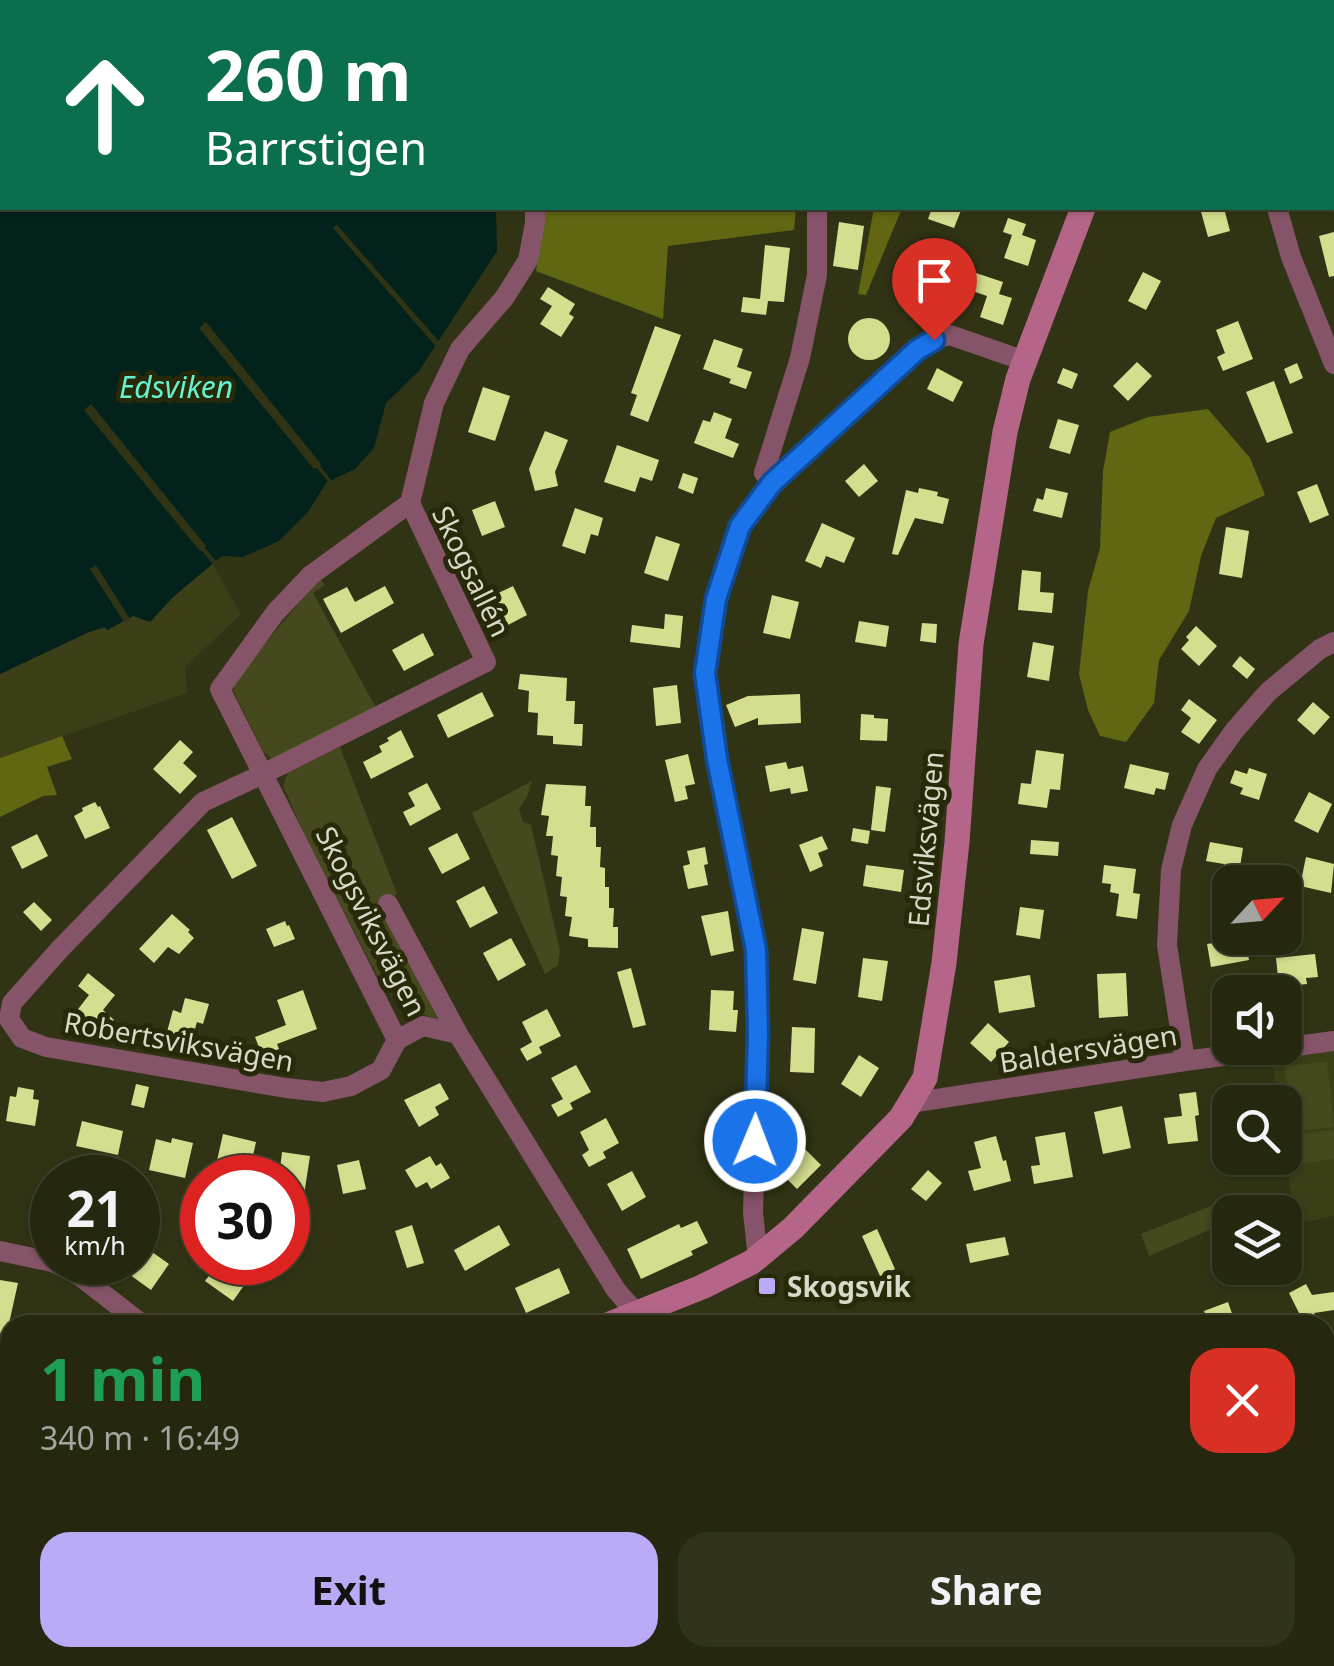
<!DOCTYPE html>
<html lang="en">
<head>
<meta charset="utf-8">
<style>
	:root { --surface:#25270f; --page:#31331d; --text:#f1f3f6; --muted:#a3a59e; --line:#42442f; --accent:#bbaaf6 }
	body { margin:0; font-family:"Noto Sans",sans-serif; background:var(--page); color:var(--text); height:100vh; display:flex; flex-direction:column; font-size:38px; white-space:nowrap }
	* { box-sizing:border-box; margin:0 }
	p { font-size:32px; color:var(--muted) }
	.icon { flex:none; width:55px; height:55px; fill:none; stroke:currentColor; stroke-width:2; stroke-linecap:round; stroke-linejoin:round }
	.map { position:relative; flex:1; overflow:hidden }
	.drawer { position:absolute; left:0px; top:1315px; width:1335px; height:352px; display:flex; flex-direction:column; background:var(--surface); border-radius:30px 30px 0 0; box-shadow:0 2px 8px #0004,0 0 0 2px var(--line) }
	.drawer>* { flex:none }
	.hud { position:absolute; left:0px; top:0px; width:1335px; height:210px; box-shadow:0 2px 8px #0004,0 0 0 2px var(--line); background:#0b6e4f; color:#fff; overflow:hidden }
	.needle { width:65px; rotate:64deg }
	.tools { position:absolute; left:1212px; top:865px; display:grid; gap:20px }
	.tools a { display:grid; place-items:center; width:90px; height:90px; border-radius:20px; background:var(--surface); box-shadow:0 2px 8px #0004,0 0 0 2px var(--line); font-size:50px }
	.speed { position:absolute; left:30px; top:1155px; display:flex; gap:20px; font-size:50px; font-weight:700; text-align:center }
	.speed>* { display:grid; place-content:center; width:130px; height:130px; border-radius:50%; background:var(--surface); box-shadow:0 2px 8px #0004,0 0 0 2px var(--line); line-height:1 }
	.speed small { font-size:25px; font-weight:400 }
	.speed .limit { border:15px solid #d22; background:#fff; color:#111 }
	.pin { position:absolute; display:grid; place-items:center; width:85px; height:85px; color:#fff; margin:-102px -42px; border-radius:50% 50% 50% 0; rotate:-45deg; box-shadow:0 0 10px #0007 }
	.pin .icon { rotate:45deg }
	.me { position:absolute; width:110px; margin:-55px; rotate:1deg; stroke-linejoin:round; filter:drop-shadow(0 0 8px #0008) }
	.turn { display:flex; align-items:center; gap:35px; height:210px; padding:0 40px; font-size:45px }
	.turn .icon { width:130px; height:130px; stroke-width:2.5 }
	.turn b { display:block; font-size:70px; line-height:85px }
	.round { display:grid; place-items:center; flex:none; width:105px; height:105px; border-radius:30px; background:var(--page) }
	.overview { display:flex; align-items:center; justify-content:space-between; height:170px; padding:0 40px }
	h1 { font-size:60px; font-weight:700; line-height:75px; color:#1e9e55 }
	.button { display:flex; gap:20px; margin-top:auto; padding:20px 40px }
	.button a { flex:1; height:115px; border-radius:30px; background:var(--accent); color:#111; font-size:40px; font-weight:700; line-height:115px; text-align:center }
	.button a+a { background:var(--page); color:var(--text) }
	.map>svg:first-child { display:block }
	.built { fill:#3b3e16 }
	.green { fill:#45491d }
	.forest { fill:#606612 }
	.water { fill:#02221b }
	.pier { fill:#313414 }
	.building { fill:#d5de8f }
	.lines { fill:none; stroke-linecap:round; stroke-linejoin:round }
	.street { stroke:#865469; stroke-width:20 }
	.secondary { stroke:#b56588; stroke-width:25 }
	.route-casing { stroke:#114b97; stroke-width:25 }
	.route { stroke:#1a73e8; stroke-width:18 }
	.poi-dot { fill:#bbaaf6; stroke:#272909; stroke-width:4 }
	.labels { text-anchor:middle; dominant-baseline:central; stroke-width:10; stroke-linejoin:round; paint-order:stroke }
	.street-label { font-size:28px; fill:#d7dac8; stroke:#272909 }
	.poi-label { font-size:28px; font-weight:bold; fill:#d7dac8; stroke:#272909; text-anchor:start }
	.water-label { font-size:30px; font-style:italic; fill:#65f1cd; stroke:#272909 }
</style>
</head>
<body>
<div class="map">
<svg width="1334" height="1666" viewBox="0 0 1334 1666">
	<rect width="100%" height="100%" fill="#313414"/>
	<g class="built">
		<path d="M212,563l29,51 -56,53 2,26 -187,65v-84l89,-42 16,-5 3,3 26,-15 16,7 23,-25z"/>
		<path d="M1334,1049v167l-39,8 -10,-71v-51h-7l-6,-46z"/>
	</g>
	<g class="green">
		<path d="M321,580l4,5 -12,8 63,115 -104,51 -9,-8 -30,-61 2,-10 77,-93z"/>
		<path d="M340,747l57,147 -14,9 56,117 -39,-14 -21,-27 -71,-136 -25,-57 5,-14z"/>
		<path d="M532,781l-5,16 -8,12 4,13 8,3 29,125 -2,15 -13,9 -73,-161z"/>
		<path d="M1327,1062l7,65 -40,4 -10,-65z"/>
		<path d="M1334,1130v29l-38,5 -4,-30z"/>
		<path d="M1231,1198l7,14h-8v9l-81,35 -8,-22z"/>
	</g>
	<g class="forest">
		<path d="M545,208h251l-2,22 -126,16 -5,73 -127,-48z"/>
		<path d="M874,208h28l-36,87 -8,-1z"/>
		<path d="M1208,409l42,49 15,37 -49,23 -15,38 -12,55 -30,49 -5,43 -28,39 -26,-6 -12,-26 -9,-36 9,-83 12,-43 3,-77 7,-39 38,-15z"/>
		<path d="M62,736l10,23 -25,8 10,28 -14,1 -43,21v-59z"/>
		<path d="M10,1423v60l-10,-6v-48z"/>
	</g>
	<path class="water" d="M0,0h456l1,2h-455v206h494l1,43 -78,120 -33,32 -12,45 -19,21 -29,14 -18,29 -29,29 -36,16 -21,-1 -49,41 -23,25 -17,-6 -26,14 -2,-3 -16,5 -89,42z"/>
	<g class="pier">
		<path d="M337,225l105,120 -3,5 -106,-122z"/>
		<path d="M206,322l115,142 -1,2 12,15 -3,2 -12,-15 -3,1 -115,-141z"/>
		<path d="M91,404l115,142 -1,2 11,13 -3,3 -11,-13h-2l-116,-141z"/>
		<path d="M96,565l34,54 -6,3 -34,-53z"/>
	</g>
	<g class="building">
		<path d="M932,208h30l-8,20 -26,-9z"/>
		<path d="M1200,208h24l6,23 -22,6z"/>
		<path d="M1008,218l18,6 -4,11 14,5 -8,26 -24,-8 8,-23 -9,-3z"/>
		<path d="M839,222l25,4 -6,44 -25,-4z"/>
		<path d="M1334,232v44l-5,1 -10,-41z"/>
		<path d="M765,245l25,3 -6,54 -16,-1 -2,14 -25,-3 2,-15 17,2z"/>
		<path d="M909,252l30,11 -13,35 -30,-11z"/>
		<path d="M967,270l36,12 -4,12 13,4 -9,27 -23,-8 7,-21 -26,-9z"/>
		<path d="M1143,272l18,9 -15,29 -18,-9z"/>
		<path d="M548,287l27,17 -6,10 5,3 -13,20 -21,-13 12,-18 -12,-7z"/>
		<circle cx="869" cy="339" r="21"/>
		<path d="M1238,321l15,38 -30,12 -6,-14 8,-4 -9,-23z"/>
		<path d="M655,326l26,9 -33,87 -18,-7 7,-20 -6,-2z"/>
		<path d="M714,339l29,10 -6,18 15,5 -6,17 -17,-6 2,-4 -28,-10z"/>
		<path d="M1137,362l15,14 -24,25 -15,-15z"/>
		<path d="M1297,363l6,15 -13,6 -6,-15z"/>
		<path d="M937,368l26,14 -10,20 -26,-13z"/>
		<path d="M1063,368l15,6 -6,15 -15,-6z"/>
		<path d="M1274,381l19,52 -26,10 -21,-51z"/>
		<path d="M483,387l27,9 -15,45 -27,-9z"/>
		<path d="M714,412l18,7 -7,19 14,6 -6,14 -39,-15 9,-23 7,2z"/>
		<path d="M1058,419l21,6 -9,29 -21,-6z"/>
		<path d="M545,431l23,9 -13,32 3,14 -23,5 -6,-22z"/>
		<path d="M617,445l42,15 -7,21 -12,-4 -5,15 -31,-10z"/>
		<path d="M864,464l14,17 -19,16 -14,-16z"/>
		<path d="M683,473l15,5 -5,16 -15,-6z"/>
		<path d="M1317,484l12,31 -19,8 -13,-31z"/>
		<path d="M919,488l19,4 -1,4 12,3 -6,25 -28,-6 -17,37 -6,-1 14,-64 12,3z"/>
		<path d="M1046,488l22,5 -6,25 -29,-7 4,-13 6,2z"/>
		<path d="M495,501l10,26 -23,9 -10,-26z"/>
		<path d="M575,508l28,10 -5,18 -7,-2 -6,20 -23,-8z"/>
		<path d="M822,523l33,15 -11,25 -18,-7 -5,12 -16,-7z"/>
		<path d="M1226,527l23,4 -7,47 -23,-4z"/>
		<path d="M656,536l24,8 -12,37 -24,-8z"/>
		<path d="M1022,570l19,2 -1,20 14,1 -2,20 -34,-3z"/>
		<path d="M385,586l9,17 -53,30 -18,-34 24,-12 8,15z"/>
		<path d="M513,586l14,29 -21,11 -14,-30z"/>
		<path d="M772,595l27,7 -9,37 -27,-6z"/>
		<path d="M665,614l18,2 -3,32 -50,-6 2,-17 32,4z"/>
		<path d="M859,621l30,5 -3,21 -31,-5z"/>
		<path d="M922,623l15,1 -1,19 -16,-2z"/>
		<path d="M1196,626l21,20 -18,20 -18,-17 8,-9 -3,-3z"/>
		<path d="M423,633l11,22 -30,16 -12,-21z"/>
		<path d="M1033,642l21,4 -5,35 -22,-4z"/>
		<path d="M1240,656l15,13 -8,10 -15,-13z"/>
		<path d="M520,674l47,4 -1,23h9l-1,23h9l-1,22 -29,-2v-8l-16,-1 1,-22 -10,-1 1,-21 -11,-2z"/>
		<path d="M677,685l4,38 -25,3 -3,-38z"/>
		<path d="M482,692l12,24 -46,22 -11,-23z"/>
		<path d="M800,694l1,29 -43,2v-7l-23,9 -9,-22 22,-9z"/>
		<path d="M1189,699l28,21 -18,24 -18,-12 10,-14 -10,-8z"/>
		<path d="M1313,702l17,15 -16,18 -17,-15z"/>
		<path d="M861,714l13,1v3l14,1 -1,22 -27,-1z"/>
		<path d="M401,730l13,27 -43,22 -8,-17 19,-10 -3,-6 10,-5 -2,-3z"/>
		<path d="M180,740l13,12 -10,11 14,13 -17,18 -27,-25z"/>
		<path d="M1036,750l28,4 -4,36 -10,-1 -3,19 -29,-4 3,-21 10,1z"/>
		<path d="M688,754l7,30 -10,2 3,13 -13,3 -10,-42z"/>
		<path d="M786,762l2,7 15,-3 5,25 -17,3 -1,-6 -20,4 -5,-26z"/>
		<path d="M1130,764l39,9 -4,17 -9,-2 -2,7 -30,-7z"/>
		<path d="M1249,768l18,6 -8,26 -19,-6 3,-6 -13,-5 5,-13 12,4z"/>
		<path d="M427,783l14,26 -31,17 -7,-14 12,-6 -7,-13z"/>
		<path d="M546,784l40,2 -1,20h6l-1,21h6v20h5l-1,20 5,1v19h4v21h5l-1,19h5v21l-30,-1v-8l-19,-3 3,-19 -7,-1 2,-19 -7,-1 2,-19 -6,-1 2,-20 -7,-1 2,-19h-7l3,-20 -8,-1z"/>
		<path d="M876,786l15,2 -6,44 -14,-2z"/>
		<path d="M1309,792l23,12 -14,29 -24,-12z"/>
		<path d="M95,802l3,5 2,-1 10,22 -25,11 -11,-23 9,-5 -1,-3z"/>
		<path d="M232,817l25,49 -25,13 -25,-49z"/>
		<path d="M853,828l17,3 -2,13 -17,-3z"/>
		<path d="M457,833l13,26 -28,15 -14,-26z"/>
		<path d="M37,834l11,22 -26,13 -11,-22z"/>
		<path d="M822,836l6,13 -10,4 5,13 -13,6 -11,-27z"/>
		<path d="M1031,840l28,2 -1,14 -28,-2z"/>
		<path d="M1210,842l33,6 -4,25 -16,-3 1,-6 -18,-3z"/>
		<path d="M705,847l3,17 -4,1 4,20 -20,4 -5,-23 7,-2 -3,-13z"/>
		<path d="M1306,857l28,7 -3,29 -31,-7z"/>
		<path d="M866,865l38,5 -3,22 -38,-6z"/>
		<path d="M1104,865l32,4 -3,24 7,1 -3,25 -21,-3 3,-22 -9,-2 1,-8 -9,-1z"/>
		<path d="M484,886l14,27 -28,15 -14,-27z"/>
		<path d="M34,902l18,18 -11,11 -18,-19z"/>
		<path d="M1020,907l24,3 -4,29 -24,-4z"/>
		<path d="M728,911l6,40 -23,5 -10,-40z"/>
		<path d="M172,914l18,16 -2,2 6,6 -15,16 -11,-7 -14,16 -15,-14z"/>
		<path d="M285,921l2,5 2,-1 6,14 -21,8 -8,-18z"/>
		<path d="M802,928l22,4 -8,52 -23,-4z"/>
		<path d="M511,938l15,27 -28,16 -15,-28z"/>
		<path d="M1227,938h18l4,22 -38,7 -4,-23 20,-3z"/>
		<path d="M1315,954l3,23 -12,1 1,6 -28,3 -3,-29z"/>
		<path d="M863,958l25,3 -6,40 -24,-4z"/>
		<path d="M631,968l15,57 -13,3 -16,-56z"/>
		<path d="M88,973l27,22 -12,15 11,10 -10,13 -12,-9 -5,5 -15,-12 17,-22 -11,-9z"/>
		<path d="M1126,973l2,43 -29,2 -2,-44z"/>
		<path d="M1030,975l5,32 -36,6 -5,-32z"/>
		<path d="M303,990l14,39 -40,15 2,5 -17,6 -7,-18 31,-12 -9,-25z"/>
		<path d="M711,990l23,1 -1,19h5l-2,22 -27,-2z"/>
		<path d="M185,998l24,6 -6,20 -6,-2 -7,24 -25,-7 8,-29 8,3z"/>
		<path d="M547,1009l14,27 -22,11 3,6 -15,8 -7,-12 12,-7 -10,-20z"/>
		<path d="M988,1023l21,19 -18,20 -21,-19z"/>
		<path d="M792,1027l23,1 -1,45 -24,-1z"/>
		<path d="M859,1055l20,13 -18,29 -20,-13z"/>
		<path d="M576,1065l15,27 -21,11 3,6 -15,8 -7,-12 12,-6 -12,-21z"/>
		<path d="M440,1083l9,16 -14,8 4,8 -20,12 -15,-27z"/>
		<path d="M136,1084l13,3 -5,21 -13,-3z"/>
		<path d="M18,1087l16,3 -1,9 6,1 -4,26 -29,-5 4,-25 6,1z"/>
		<path d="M1196,1092l3,23 -4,1 3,25 -30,3 -4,-26 18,-2 -3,-22z"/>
		<path d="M1122,1106l9,42 -28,6 -9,-42z"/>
		<path d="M709,1117l27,2 -3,35 -23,-1v-9h-2z"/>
		<path d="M606,1118l13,25 -16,9 3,6 -17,9 -7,-12 7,-5 -9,-18z"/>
		<path d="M82,1121l41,10 -5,24 -42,-9z"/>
		<path d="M1065,1132l8,45 -39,7 -3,-18 9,-1 -5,-28z"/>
		<path d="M223,1134l33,8 -8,36h-26l2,-11 -8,-2z"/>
		<path d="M996,1136l7,25 3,-1 5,21 -37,10 -6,-20 13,-3 -7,-26z"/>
		<path d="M172,1138l21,5 -8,35 -36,-8 7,-31 15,4z"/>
		<path d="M800,1144l21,21 -24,24 -21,-21z"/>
		<path d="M282,1152l28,4 -6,39 -16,-2v-15h-9z"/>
		<path d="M430,1156l6,10 5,-3 9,15 -19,11 -4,-7 -11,6 -11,-18z"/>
		<path d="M359,1160l7,29 -23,5 -6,-29z"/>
		<path d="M928,1170l14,13 -16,18 -15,-12z"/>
		<path d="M632,1171l14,26 -24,14 -15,-27z"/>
		<path d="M697,1221l11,22 -17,8 2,4 -52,24 -14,-30 52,-25 2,4z"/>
		<path d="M412,1225l12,38 -17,5 -12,-37z"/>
		<path d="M499,1225l11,20 -45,26 -11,-21z"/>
		<path d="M877,1229l18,40 -15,7 -18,-40z"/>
		<path d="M1005,1237l4,18 -39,8 -4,-19z"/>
		<path d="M145,1247l24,17 -18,26 -25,-18 8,-10h4v-5z"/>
		<path d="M218,1264l27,20 -12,17 -28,-20z"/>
		<path d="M559,1268l11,25 -44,20 -11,-25z"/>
		<path d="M0,1280l18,3 -12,54 -6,-1z"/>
		<path d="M1306,1284l6,11 22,-3v18l-20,3 7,12h-44l22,-12 -10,-20z"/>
		<path d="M1228,1302l8,23h-26l-6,-14z"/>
	</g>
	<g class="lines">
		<g class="street">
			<path d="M1025,0l4,2"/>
			<path d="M700,2v-2"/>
			<path d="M1332,109h2"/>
			<path d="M1277,208l14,49 43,107"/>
			<path d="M772,483l-8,-10 36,-115 17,-83v-62"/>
			<path d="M388,904l70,130"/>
			<path d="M397,1040l-16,30 -30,16 -28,6 -37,-4 -240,-41 -24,-9 -13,-19 3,-16 48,-54 143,-147 60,-28 223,-112 -76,-159"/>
			<path d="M397,1040l-177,-351 55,-76 36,-38 99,-72 24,-100 26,-54 45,-52 23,-37 7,-37v-15"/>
			<path d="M397,1040l26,-14 35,8 158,256 21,24"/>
			<path d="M1185,1061l-18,-116 4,-75 11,-45 25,-56 27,-38 34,-39 52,-43 14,-7"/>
			<path d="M910,1103l275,-42 149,-20"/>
			<path d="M0,1251l52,11"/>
			<path d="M758,1258l-5,-45 5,-180 -2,-83 -39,-191 -12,-86 11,-74 24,-72 32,-44 145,-132 17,-12 16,-4 75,26"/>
			<path d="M53,1262l27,14 63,49"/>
			<path d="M1325,1378h9"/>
			<path d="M547,1658l11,8"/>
			<path d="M1109,1666l1,-8"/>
		</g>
		<g class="secondary">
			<path d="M1164,2l1,-2"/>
			<path d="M607,1325l95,-38 50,-25 41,-34 108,-110 24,-40 19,-115 13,-121 14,-198 34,-212 13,-53 65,-171"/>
			<path d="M0,1596l10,-4"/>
			<path d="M816,1658l2,8"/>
		</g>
	</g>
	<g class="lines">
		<defs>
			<path id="route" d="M755,1141l3,-108 -2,-83 -39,-191 -12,-86 11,-74 24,-73 32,-43 145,-133 17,-10"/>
		</defs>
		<use href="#route" class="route-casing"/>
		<use href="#route" class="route"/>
	</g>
	<rect class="poi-dot" x="757" y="1276" width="20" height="20" rx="5"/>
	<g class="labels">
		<g class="street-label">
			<text transform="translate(472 571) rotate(64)">Skogsallén</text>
			<text transform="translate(925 839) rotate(-85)">Edsviksvägen</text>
			<text transform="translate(372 921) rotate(63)">Skogsviksvägen</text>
			<text transform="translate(179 1041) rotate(10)">Robertsviksvägen</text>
			<text transform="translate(1088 1048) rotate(-9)">Baldersvägen</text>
		</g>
		<g class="poi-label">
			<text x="787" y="1286">Skogsvik</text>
		</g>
		<g class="water-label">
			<text x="176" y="386">Edsviken</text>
		</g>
	</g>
</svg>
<div class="tools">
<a><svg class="needle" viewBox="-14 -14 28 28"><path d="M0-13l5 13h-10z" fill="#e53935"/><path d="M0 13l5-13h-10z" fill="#a3a59e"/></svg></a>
<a><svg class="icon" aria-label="sound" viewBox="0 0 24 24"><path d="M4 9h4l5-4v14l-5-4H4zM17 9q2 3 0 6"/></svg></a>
<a><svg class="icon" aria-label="search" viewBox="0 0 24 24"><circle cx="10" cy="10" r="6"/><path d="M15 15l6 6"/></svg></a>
<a><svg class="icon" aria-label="layers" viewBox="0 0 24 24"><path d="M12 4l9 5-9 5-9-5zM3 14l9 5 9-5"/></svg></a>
</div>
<div class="speed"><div>21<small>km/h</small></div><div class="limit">30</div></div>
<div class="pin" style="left:934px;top:340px;background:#d93025"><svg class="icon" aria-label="arrive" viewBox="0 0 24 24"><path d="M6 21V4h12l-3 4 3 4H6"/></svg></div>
<svg class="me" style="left:755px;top:1141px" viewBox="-20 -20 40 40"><circle r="17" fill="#1a73e8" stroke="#fff" stroke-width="3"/><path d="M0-11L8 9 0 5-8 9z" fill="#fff"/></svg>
<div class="hud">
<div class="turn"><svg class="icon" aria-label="ahead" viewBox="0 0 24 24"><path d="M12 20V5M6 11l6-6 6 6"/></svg><div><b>260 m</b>Barrstigen</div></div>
</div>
<section class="drawer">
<div class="overview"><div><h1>1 min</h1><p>340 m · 16:49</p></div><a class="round" style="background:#d93025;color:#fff"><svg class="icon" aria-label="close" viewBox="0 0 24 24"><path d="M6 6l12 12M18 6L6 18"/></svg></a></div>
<div class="button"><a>Exit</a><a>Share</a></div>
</section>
</div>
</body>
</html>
